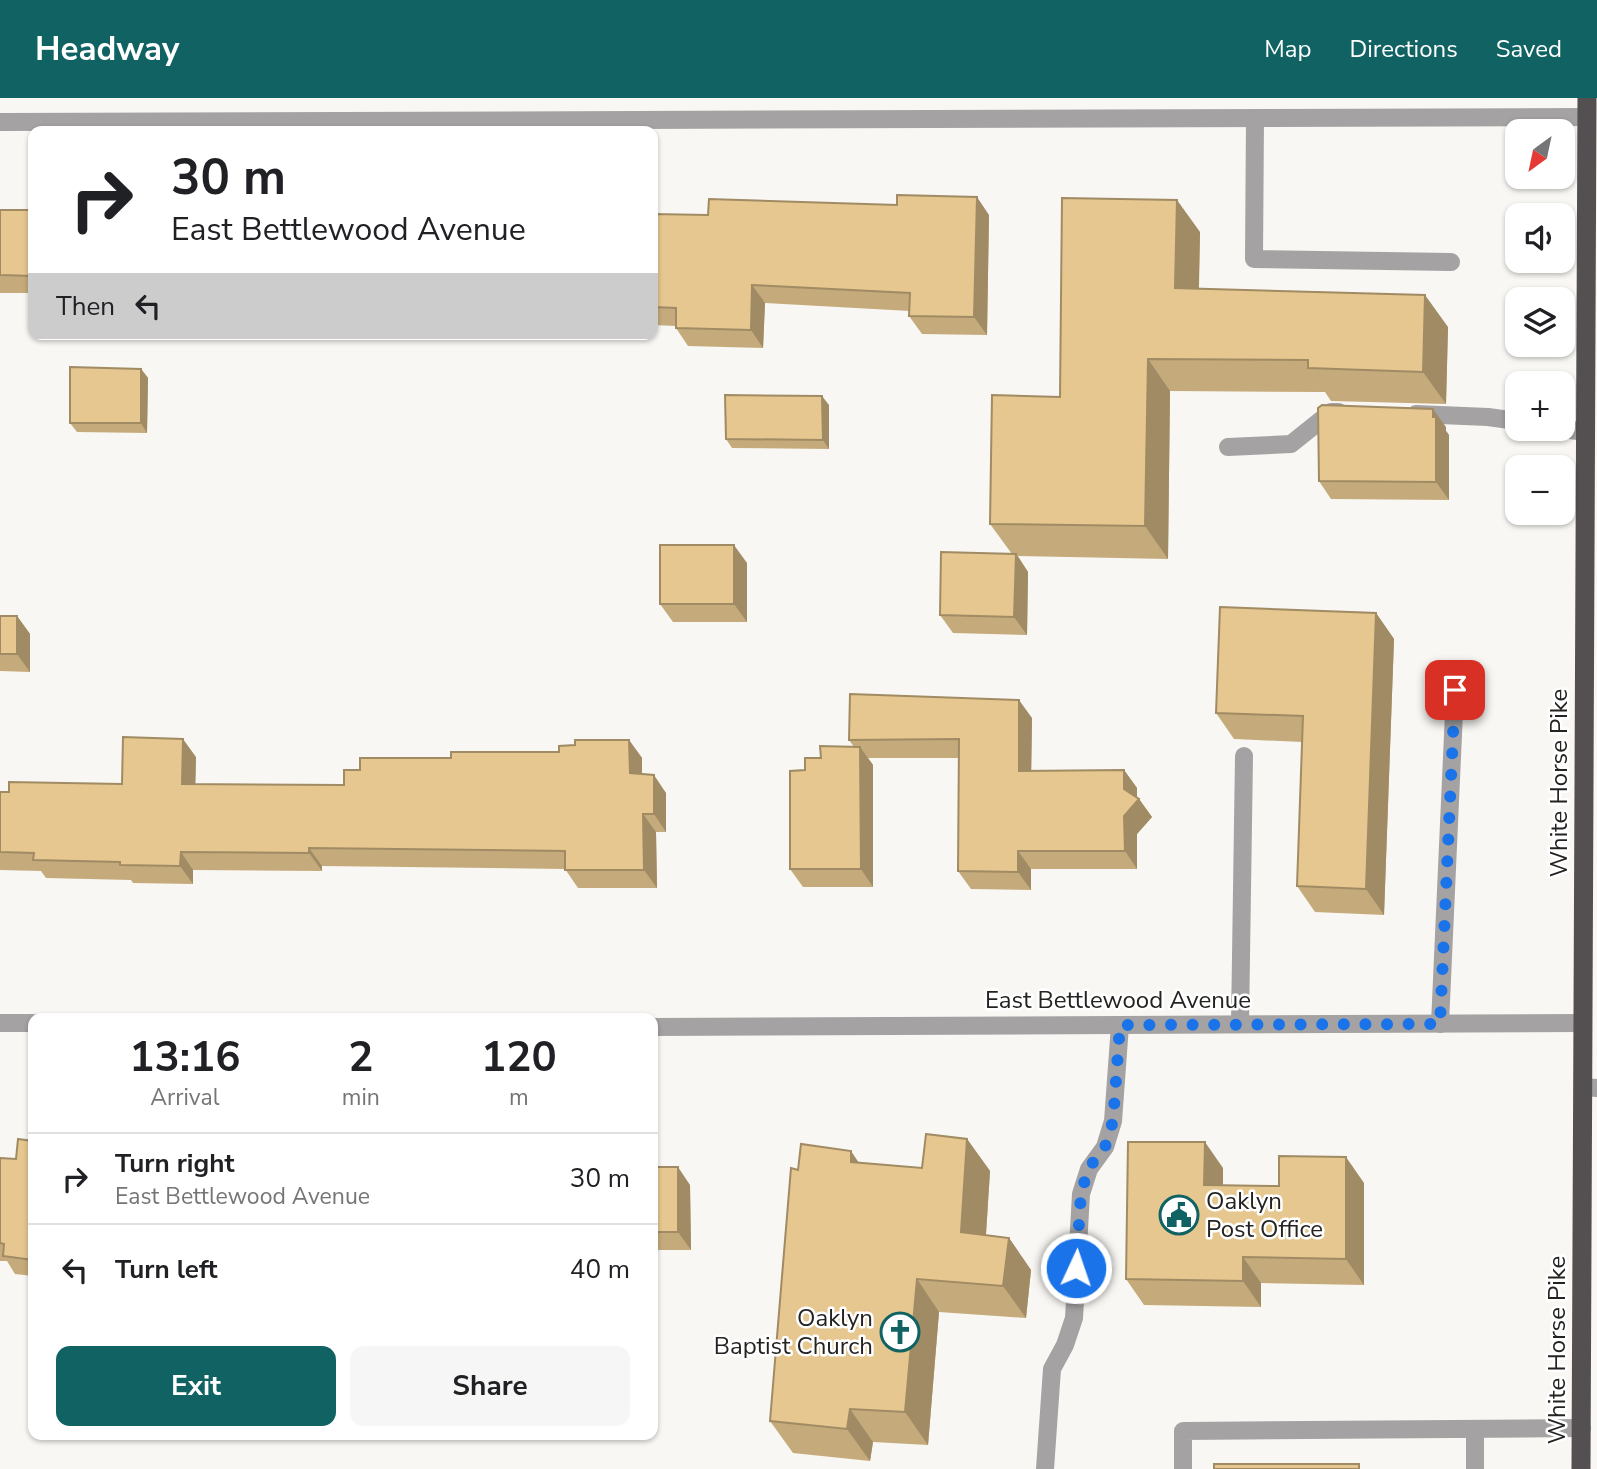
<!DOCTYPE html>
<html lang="en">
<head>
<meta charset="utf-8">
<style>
	:root { --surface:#fff; --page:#f6f6f6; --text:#202124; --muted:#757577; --line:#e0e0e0; --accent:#106263 }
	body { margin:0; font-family:"Nunito Sans",sans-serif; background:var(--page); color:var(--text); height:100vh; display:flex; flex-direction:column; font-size:26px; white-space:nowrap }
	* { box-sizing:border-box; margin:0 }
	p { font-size:23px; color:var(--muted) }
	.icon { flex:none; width:38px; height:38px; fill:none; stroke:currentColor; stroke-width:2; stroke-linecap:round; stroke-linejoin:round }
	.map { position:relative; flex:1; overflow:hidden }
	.drawer { position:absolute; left:28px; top:915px; width:630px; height:427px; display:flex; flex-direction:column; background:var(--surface); border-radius:14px; box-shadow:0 2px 5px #0004 }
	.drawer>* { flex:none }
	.banner { position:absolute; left:28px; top:28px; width:630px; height:214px; border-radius:14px; box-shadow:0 2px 5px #0004; background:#fff; color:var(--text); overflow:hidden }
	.needle { width:46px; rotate:213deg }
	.tools { position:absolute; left:1505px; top:21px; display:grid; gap:14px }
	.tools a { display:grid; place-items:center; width:70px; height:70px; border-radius:14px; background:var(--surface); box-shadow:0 2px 5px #0004; font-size:35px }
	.pin { position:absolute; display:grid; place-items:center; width:60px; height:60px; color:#fff; margin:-30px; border-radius:14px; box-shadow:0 4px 10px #0006 }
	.me { position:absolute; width:77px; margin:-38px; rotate:3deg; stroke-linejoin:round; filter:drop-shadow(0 0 5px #0008) }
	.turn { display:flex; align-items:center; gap:24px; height:147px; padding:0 28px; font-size:32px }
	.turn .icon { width:91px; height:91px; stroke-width:2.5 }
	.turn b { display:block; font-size:49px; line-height:60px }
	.then { display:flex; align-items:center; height:66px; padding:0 28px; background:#0003; gap:14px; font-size:26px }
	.eta { display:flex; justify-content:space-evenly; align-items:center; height:119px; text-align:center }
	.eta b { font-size:42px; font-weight:700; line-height:49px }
	.action { display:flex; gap:14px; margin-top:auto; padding:14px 28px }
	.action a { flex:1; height:80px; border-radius:14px; background:var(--accent); color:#fff; font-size:28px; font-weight:700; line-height:80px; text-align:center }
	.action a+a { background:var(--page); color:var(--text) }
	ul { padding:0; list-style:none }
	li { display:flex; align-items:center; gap:21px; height:91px; padding:0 28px; border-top:2px solid var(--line) }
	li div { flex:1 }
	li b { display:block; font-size:26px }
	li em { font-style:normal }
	header { display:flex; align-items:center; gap:42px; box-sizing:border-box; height:98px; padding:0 35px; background:var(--accent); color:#fff }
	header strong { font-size:33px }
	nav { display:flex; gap:38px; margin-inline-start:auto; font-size:24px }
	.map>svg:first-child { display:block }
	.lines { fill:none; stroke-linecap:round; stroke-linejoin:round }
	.service { stroke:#a4a2a2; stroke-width:18 }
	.minor { stroke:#a4a2a2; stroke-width:18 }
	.tertiary { stroke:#a4a2a2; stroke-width:18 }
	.trunk { stroke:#545051; stroke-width:19 }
	.wall { fill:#c5ab7b }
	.shaded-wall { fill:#a08b64 }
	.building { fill:#e5c78f; stroke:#a08b64; stroke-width:2 }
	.route { stroke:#1a73e8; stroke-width:12; stroke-dasharray:0 21.6 }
	.labels { text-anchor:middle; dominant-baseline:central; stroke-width:5; stroke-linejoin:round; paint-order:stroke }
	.street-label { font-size:24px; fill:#242321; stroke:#fff }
	.poi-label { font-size:24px; fill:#242321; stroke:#fff; text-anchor:start }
</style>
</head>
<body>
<header>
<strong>Headway</strong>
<nav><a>Map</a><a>Directions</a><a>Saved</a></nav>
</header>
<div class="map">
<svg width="1597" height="1371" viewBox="0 0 1597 1371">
	<rect width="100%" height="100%" fill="#f9f7f3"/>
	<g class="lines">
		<g class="service">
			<path d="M1255,20l-1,141 197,3"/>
			<path d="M1416,316l72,3 29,4"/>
			<path d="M1563,331l22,3"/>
			<path d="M1228,349l63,-3 40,-32h8"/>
			<path d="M1240,926l4,-268"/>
			<path d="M1440,926l15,-334"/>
			<path d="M1583,989l14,1"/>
			<path d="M1475,1331v40"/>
			<path d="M1045,1371l7,-100 13,-24 9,-27 7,-124 8,-25 16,-22 8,-26 7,-96"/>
			<path d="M1183,1371v-38l399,-3"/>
		</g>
		<path class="minor" d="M0,24l1587,-5"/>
		<g class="tertiary">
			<path d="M0,925h33"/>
			<path d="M653,929l930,-4"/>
		</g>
		<path class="trunk" d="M1581,1371l6,-1371"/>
	</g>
	<g class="wall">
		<rect x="0" y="112" width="33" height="83"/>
		<path d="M653,116l336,1 -2,120 -65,-1 -13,-18 1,-5 -145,-8 -2,45 -75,-2 -12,-18v-2l-23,-1z"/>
		<path d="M1200,134l-1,57 249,38 -2,77 -115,-3 -6,-9 -155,-1 -2,168 -150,-3 10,16 -1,63 -74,-2 -13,-18 72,-61 -22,-30 70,-127z"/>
		<path d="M399,236h29v1z"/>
		<path d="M141,271l7,9 -1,55 -70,-1 -7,-9z"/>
		<path d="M829,307v44l-97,-1 -6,-9z"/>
		<path d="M1446,329v4l3,4v65l-118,-1 -12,-18z"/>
		<path d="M747,465v59h-74l-13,-18z"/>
		<path d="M1376,515l18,26 -10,276 -69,-3 -18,-26 5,-144 -68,-3 -18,-26z"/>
		<path d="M0,518h17l13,18v38l-30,-1z"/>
		<path d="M1032,620l-1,53 93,-1 13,18v9l2,2 13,18 -15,17v35h-106v21l-60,-1 -13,-18 1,-113h-91l5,7v122h-70l-13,-18 15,-99 16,-12 33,-11 -5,-7z"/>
		<path d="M629,642l13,18v16l24,19v39h-10l1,56h-79l-13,-19 -243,-3v5l-129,-1v14l-60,-1 -2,-3 -85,-2 -5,-7 -41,-1v-78l122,-8 74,-27 -1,27 149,1 16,-15 91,-12 108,-6 16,-7z"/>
		<path d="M967,1041l23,32 -4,64 23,3 22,32 -5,48 -87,-6 -11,133 -55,-3 -3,19 -77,-8 -23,-32 28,-251 61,-7 63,5z"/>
		<path d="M33,1043v135l-18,-2 -8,-13h-7v-103l16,1z"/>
		<path d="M653,1069l37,18 1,65h-38z"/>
		<path d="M1223,1070v17l56,1 85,-3v102l-103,-2v24l-117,-2 -18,-26z"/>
	</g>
	<g class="shaded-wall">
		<path d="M977,99l12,18 -2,120 -13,-18z"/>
		<path d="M1177,102l23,32 -2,88 -23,-32z"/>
		<path d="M752,187l13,18 -2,45 -12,-18z"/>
		<path d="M1425,197l23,32 -2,77 -23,-32z"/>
		<path d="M1148,261l22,32 -2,168 -23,-33z"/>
		<path d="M141,271l7,9 -1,55 -6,-10z"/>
		<path d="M822,298l7,9v44l-6,-9z"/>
		<path d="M1433,311l13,18v4l3,4v65l-13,-18z"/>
		<path d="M734,447l13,18v59l-13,-18z"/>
		<path d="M1016,456l12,18 -1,63 -13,-18z"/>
		<path d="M1376,515l18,26 -10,276 -18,-26z"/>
		<path d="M17,518l13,18v38l-13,-18z"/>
		<path d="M1019,602l13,18 -1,71 -12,-18z"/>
		<path d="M183,641l13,18 -1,45 -13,-18z"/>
		<path d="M629,642l13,18v33l-12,-18z"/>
		<path d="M860,649l13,18v122l-12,-18z"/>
		<path d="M1124,672l13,18v14l2,-3 13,18 -15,17v35l-12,-18z"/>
		<path d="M654,677l12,18v39l-12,-18z"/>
		<path d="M643,716l13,18 1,56 -13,-18z"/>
		<path d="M309,750l13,18v5l-13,-18z"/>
		<path d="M1018,753l13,18v21l-13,-18z"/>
		<path d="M181,754l12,18v14l-13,-18z"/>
		<path d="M967,1041l23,32 -6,93 -23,-32z"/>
		<path d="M1205,1044l18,26v43l-19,-26z"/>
		<path d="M851,1053l22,33 -22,-22z"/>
		<path d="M1346,1059l18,26v102l-18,-26z"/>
		<path d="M678,1069l12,18 1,65 -13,-18z"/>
		<path d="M1009,1140l22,32 -5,48 -23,-32z"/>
		<path d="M1243,1159l18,26v24l-18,-26z"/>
		<path d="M917,1181l22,33 -11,133 -23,-33z"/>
		<path d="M850,1311l23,33 -3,19 -23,-32z"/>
	</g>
	<g class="building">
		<path d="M897,97l80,2 -3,120 -65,-1 1,-23 -158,-8 -1,45 -75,-2v-20l-23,-1v-93l55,1 1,-16 188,6z"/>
		<path d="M1062,100l115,2 -2,88 250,7 -2,77 -115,-4v-8l-160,-1 -3,167 -155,-2 2,-129 68,2z"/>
		<path d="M0,112h33v66l-33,-1z"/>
		<path d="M70,269l71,2v54h-71z"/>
		<path d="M725,297l97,1 1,44 -97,-1z"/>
		<path d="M1322,307l111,4v8h3v65l-117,-1 -1,-73z"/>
		<rect x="660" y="447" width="74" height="59"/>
		<path d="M941,454l75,2 -2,63 -74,-2z"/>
		<path d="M1220,509l156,6 -10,276 -69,-3 6,-170 -87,-3z"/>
		<rect x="0" y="518" width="17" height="38"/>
		<path d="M850,596l169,6v71l105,-1v19l15,10 -15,17 1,35h-107v21l-60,-1 1,-132 -110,1z"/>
		<path d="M123,639l60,2 -1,45 162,1v-15h16v-12h91v-6h108v-6l16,-1v-5h54l1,33 24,2v39h-11l1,56h-79v-19l-256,-3v5l-128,-1 -1,14 -60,-1v-3l-87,-2 1,-7 -34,-1v-60h9v-10l113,2z"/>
		<path d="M820,648l40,1 1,122h-71v-98l15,-1v-12h16z"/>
		<path d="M926,1036l41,5 -6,93 48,6 -6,48 -86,-7 -12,133 -55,-3 -3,20 -77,-8 21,-253 7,2 3,-26 50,7v11l71,6z"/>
		<path d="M18,1041l15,2v119l-30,-4 1,-12 -4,-1v-85l16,1z"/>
		<path d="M1128,1044h77l-1,43 75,1v-30l67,1v102l-103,-2v24l-117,-2z"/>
		<rect x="653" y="1069" width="25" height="65"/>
		<rect x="1214" y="1366" width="145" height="5"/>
	</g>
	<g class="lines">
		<path class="route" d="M1076,1170l5,-74 7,-25 17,-22 8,-26 7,-96 320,-1 15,-334"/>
	</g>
	<defs>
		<symbol id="civic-ring" viewBox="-11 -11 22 22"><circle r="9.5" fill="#fff" stroke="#106263" stroke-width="1.5"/><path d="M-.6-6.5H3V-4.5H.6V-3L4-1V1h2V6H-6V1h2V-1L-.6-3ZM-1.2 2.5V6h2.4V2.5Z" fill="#106263"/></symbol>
		<symbol id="church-ring" viewBox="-11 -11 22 22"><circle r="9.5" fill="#fff" stroke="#106263" stroke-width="1.5"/><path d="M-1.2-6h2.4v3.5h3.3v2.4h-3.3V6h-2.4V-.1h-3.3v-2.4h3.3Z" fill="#106263"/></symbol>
	</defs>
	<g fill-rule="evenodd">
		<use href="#civic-ring" x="1157" y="1095" width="44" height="44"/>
		<use href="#church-ring" x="878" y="1212" width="44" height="44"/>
	</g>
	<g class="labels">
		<g class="street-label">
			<text transform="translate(1559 685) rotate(-90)">White Horse Pike</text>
			<text x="1118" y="902">East Bettlewood Avenue</text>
			<text transform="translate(1557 1252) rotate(-90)">White Horse Pike</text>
		</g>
		<g class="poi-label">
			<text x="1206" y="1103">Oaklyn<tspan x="1206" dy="28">Post Office</tspan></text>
			<text x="873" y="1220" text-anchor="end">Oaklyn<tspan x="873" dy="28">Baptist Church</tspan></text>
		</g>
	</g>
</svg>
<div class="tools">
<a><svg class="needle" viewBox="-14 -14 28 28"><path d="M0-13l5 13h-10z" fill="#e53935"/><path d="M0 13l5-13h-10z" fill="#757577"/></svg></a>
<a><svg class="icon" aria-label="sound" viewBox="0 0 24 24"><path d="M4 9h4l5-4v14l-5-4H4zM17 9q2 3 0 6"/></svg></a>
<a><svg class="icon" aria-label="layers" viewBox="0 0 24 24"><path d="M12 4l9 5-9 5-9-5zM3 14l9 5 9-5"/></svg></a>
<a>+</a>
<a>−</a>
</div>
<div class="pin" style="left:1455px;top:592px;background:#d93025"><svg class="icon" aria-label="arrive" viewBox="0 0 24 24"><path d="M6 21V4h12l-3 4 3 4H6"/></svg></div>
<svg class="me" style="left:1076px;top:1170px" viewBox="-20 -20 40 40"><circle r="17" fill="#1a73e8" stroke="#fff" stroke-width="3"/><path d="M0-11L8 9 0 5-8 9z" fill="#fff"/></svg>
<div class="banner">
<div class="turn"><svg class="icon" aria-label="right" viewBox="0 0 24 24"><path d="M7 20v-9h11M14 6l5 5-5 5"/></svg><div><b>30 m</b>East Bettlewood Avenue</div></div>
<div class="then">Then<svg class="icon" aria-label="left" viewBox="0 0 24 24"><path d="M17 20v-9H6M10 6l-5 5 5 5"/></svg></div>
</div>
<section class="drawer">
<div class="eta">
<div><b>13:16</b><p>Arrival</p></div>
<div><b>2</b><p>min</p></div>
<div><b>120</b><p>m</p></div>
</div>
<ul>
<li><svg class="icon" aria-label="right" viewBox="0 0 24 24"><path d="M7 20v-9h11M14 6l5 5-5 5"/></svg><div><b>Turn right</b><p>East Bettlewood Avenue</p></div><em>30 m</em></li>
<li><svg class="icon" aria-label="left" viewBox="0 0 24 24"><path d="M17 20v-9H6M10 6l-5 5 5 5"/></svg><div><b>Turn left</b></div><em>40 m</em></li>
</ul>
<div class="action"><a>Exit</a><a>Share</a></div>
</section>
</div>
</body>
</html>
